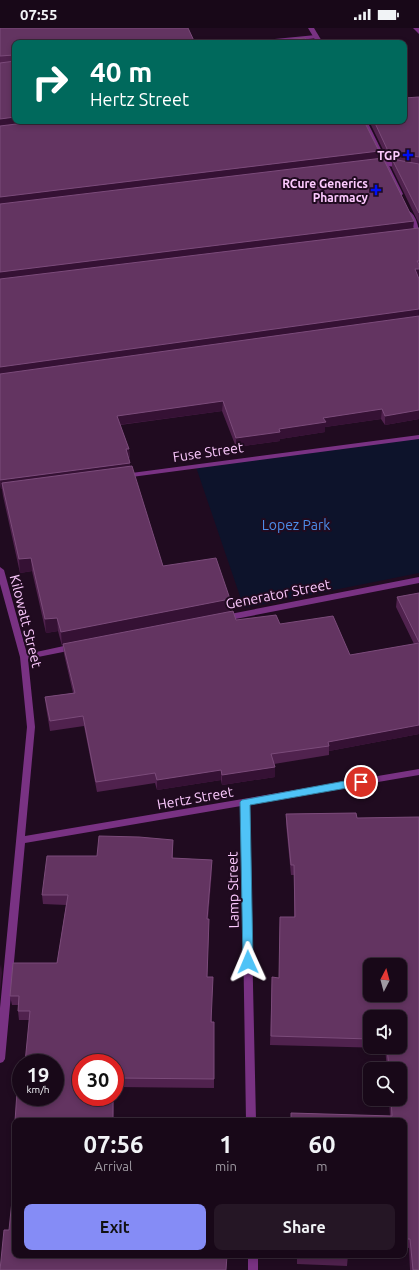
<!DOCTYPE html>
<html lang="en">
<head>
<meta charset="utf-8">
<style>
	:root { --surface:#180818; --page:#251625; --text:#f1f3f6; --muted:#9f9aa2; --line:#362937; --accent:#858cf6 }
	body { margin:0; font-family:Ubuntu,sans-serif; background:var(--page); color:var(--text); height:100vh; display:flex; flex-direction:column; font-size:15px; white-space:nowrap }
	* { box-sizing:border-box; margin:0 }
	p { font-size:13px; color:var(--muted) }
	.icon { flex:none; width:22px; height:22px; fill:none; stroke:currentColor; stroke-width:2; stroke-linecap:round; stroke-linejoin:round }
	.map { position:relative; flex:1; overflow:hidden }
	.details { position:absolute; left:12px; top:1090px; width:395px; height:140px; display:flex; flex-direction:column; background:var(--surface); border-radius:8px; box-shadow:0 2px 6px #0003,0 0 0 1px var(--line) }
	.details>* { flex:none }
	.hud { position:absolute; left:12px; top:12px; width:395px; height:84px; border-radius:8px; box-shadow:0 2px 6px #0003,0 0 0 1px var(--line); background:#00695c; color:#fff; overflow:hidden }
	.needle { width:26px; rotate:6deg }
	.controls { position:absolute; left:363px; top:930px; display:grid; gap:8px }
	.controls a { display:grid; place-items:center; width:44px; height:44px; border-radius:8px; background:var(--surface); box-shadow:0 2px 6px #0003,0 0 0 1px var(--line); font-size:20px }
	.speed { position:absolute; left:12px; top:1026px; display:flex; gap:8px; font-size:20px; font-weight:700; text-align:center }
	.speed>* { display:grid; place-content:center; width:52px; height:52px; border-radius:50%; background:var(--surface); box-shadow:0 2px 6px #0003,0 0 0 1px var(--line); line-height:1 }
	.speed small { font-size:10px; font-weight:400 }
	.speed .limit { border:6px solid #d22; background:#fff; color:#111 }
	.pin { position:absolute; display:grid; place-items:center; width:34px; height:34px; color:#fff; margin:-17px; border:2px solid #fff; border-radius:50%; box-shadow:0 1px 4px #0007 }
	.me { position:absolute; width:44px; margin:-22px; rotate:359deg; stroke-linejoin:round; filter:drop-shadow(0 0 3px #0008) }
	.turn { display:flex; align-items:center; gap:14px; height:84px; padding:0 12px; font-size:18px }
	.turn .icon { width:52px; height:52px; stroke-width:2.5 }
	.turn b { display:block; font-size:28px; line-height:34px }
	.eta { display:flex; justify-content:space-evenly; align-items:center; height:68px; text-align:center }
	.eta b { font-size:24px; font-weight:700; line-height:28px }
	.action { display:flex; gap:8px; margin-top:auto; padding:8px 12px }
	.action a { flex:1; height:46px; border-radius:8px; background:var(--accent); color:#111; font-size:16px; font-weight:700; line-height:46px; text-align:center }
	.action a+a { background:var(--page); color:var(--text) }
	.status { display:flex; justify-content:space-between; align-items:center; height:28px; padding:0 20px; background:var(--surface); direction:ltr }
	.status svg { height:11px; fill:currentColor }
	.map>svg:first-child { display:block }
	.green { fill:#0d132b }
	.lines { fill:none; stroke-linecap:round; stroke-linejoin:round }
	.minor { fill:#793283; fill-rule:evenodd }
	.tertiary { fill:#793283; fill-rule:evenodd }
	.wall { fill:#50224e; fill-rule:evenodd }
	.shaded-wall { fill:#351134 }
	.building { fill:#633461; stroke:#7b4b7a; fill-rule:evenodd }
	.route { fill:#4fc3f7; stroke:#337fa1 }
	.poi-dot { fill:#000ff5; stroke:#200b20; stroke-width:1.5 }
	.labels { text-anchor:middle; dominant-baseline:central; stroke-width:4; stroke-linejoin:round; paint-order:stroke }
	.far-poi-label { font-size:12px; font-weight:bold; fill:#fdcaff; stroke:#200b20; text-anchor:end }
	.street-label { font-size:14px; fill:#fdcaff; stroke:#200b20 }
	.park-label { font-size:14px; fill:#4d8de8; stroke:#200b20 }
</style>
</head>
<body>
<div class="status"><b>07:55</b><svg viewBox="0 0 49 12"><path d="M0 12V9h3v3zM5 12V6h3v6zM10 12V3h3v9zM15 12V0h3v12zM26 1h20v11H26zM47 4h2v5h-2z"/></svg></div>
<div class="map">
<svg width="419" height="1242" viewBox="0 0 419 1242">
	<rect width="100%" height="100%" fill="#200b20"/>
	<path class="green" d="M419,409v136l-175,35 -48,-141z"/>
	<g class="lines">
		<g class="minor">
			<path d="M413,0h6v6z"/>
			<path d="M316,7l2,1v2l-48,5h-20l3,-2z"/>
			<path d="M378,133h7l34,6v4l-43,-7v-2z"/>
			<path d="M419,407v4l-295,39 -4,-2 4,-2z"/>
			<path d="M0,539l4,3 23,84 46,-10 4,3 -4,3 -45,9 7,68 -10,109 394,-67v6l-170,29 7,317h-10l-5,-315 -216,37 -20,216 -2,3 -3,1v-55l27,-281 -7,-70 -20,-73z"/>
			<path d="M419,549v6l-194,38 -4,-3 4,-3z"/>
			<rect x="248" y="1227" width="10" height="15"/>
		</g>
		<g class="tertiary">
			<path d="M308,0h6l9,15h-6z"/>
			<path d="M361,93h6l36,73 -1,1h-4l-1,-1z"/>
			<path d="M409,183c7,4 10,16 10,24l-3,-2 -10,-20z"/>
		</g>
	</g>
	<g class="wall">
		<path d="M0,0l15,15v78l364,30v8l34,69h6v50h-1l1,1v140l-34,6 -4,-6 -56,8v5l-45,7v2l-44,6 -14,-36 -102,14 9,24 1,9h-1l1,8 33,100 67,45 6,9 44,4 70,31 64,-11 -18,-37 1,-10 22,-4v141l-90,17v4l-55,9 1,13 -53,8 -1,-5 -64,10 -2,-7 -58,9 -13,-66 -34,5 -4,-24 -1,-10 28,-4 -9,-39 -1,-9 -1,1 -4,-15 -12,2 -14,-62 -12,2 -17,-77 -1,-7h-1l-1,-6z"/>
		<path d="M419,69v127l-27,-56v-7l-4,-1 -19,-39h35z"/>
		<path d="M356,785l1,5 62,-1v453h-9l-1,-22 -5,-1v-126h-113v-8l99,3 -1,-17h11v-30h-13l-2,-21 -115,-3 2,-68 7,1 1,-61h14v-42h-3l-5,-51v-10zM370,937h30v30h-30zM370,989h30v30h-30z"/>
		<path d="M173,812v18l39,2v10l-4,49 1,9 -2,49 5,45h2v66l-99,-1v-24h-34l33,34 -1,24h-98l40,-24 -26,-77h-10l-1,-9v-6h-6l-2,-9 47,-33 9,-58 -23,-1 -1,-9 55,-39z"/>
		<path d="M297,1227h51l-1,11 -50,-2z"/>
	</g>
	<g class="shaded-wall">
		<path d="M15,89v4h43l-58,7v-9z"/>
		<path d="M379,123v9l-379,46v-9z"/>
		<path d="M414,193l-1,9 -413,51v-9z"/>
		<path d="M415,241h4v9l-5,1z"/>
		<path d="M419,281v10l-419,57v-9z"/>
		<path d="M223,373l-1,10 -105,14v-9z"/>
		<path d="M382,381l-1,10 -56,8v5l-45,7v2l-44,6v-9l43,-9 44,-11z"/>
		<path d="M419,382v9l-34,6v-9z"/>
		<path d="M126,421h3l1,9 -4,1z"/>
		<path d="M130,435v9l-128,11v6h-1l-1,-9z"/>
		<path d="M31,530l1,13 -12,2 -1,-14z"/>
		<path d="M230,571v14l-168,33 -1,-14z"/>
		<path d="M57,590l1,13 -12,2 -1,-14z"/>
		<path d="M419,697v9l-90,17v-5l-1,-4z"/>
		<path d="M275,739v10l-53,8v-10z"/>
		<path d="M221,742v10l-64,10v-10z"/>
		<path d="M212,832v10l-5,58v-9z"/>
		<path d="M1,936l1,9 -2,19v-23z"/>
		<path d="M113,1069h1l-1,24z"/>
	</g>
	<g class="building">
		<path d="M0,0h188l7,15h-180v15l-1,-3 -14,1z"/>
		<path d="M305,10l3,5h-54z"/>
		<path d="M252,12l1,3h-39z"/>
		<path d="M15,33v56l-15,2v-56z"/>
		<path d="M419,69v60l-31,-6 -14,-30h30v-23z"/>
		<path d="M41,93h323l15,30 -379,46v-71z"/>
		<path d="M383,130l31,63 -414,51v-68z"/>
		<path d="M392,131l27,5v49z"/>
		<path d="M419,200v33h-2l2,3v5h-4l4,10v30l-419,58v-88z"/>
		<path d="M419,288v94l-34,6 -3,-7 -59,9 3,4 -47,7 1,3 -44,6 -13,-37 -106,15 12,33h-3l4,14 -130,17v-106z"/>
		<path d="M132,438l31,100 53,-8 14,41 -169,33 -4,-14 -12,1 -14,-61 -12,1 -17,-76z"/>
		<path d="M419,565v49l-22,-45z"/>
		<path d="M233,583l3,9 40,-5 4,9 53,-8 17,39 69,-12v82l-91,17 1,4 -58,8 4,13 -53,8 -1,-5 -64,10 -2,-7 -59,9 -13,-66 -33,5 -5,-24 30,-4 -12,-49z"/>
		<path d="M356,785l1,5 62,-1v453h-6l-3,-31h-6v-118h-113v-8l101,3 -1,-17h9v-30h-11l-2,-22h13v-30h-30v22l-99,-3 1,-59 7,1 1,-61h15l-1,-52h-3l-5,-51zM370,937h30v30h-30z"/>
		<path d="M99,808l40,1 34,3 -1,18 40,2 -5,59h2l-2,58h6l-2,45h3v57l-99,-1v-15h-34v34h32v24h-98l2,-29h4v5h34v-34h-30l5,-52h-12l1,-15h-9l3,-33h44l11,-68h-26l5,-39h50z"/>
		<path d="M15,1099v21h-1z"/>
		<path d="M15,1143v84h212l-1,15h-226l4,-40h5z"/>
		<path d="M298,1227h50v3l-50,-2z"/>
	</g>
	<path class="route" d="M361,750l3,1 2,3 -2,3 -114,20 3,157 -1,3h-8l-1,-3 -3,-160 2,-2z"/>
	<g class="poi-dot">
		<path d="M406 121h4v4h4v4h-4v4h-4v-4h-4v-4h4z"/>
		<path d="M374 156h4v4h4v4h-4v4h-4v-4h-4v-4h4z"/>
	</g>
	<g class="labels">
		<g class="far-poi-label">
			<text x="400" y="127">TGP</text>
			<text x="368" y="155">RCure Generics<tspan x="368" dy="14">Pharmacy</tspan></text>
		</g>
		<g class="street-label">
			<text transform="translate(208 424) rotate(-8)">Fuse Street</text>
			<text transform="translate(278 566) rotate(-11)">Generator Street</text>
			<text transform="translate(26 593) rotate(76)">Kilowatt Street</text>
			<text transform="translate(195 770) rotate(-10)">Hertz Street</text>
			<text transform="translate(233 862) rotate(-91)">Lamp Street</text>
		</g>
		<g class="park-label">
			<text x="296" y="497">Lopez Park</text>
		</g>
	</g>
</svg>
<div class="controls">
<a><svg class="needle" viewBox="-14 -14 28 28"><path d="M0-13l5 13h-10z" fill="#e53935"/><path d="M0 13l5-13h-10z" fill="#9f9aa2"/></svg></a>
<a><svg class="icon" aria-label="sound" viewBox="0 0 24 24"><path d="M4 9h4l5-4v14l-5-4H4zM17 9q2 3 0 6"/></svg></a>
<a><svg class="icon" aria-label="search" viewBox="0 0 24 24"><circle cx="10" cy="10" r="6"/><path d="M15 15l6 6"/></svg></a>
</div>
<div class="speed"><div>19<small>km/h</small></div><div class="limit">30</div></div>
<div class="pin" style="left:361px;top:754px;background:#d93025"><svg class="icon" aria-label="arrive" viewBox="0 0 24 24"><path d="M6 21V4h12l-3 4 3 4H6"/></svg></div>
<svg class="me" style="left:248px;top:934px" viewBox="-20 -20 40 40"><path d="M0-17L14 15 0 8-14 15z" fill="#4fc3f7" stroke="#fff" stroke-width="4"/></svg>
<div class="hud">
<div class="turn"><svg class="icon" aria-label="right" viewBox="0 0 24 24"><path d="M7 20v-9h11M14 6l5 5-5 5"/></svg><div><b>40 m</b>Hertz Street</div></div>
</div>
<section class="details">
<div class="eta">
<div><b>07:56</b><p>Arrival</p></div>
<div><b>1</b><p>min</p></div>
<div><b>60</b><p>m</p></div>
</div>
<div class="action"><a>Exit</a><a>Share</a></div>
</section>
</div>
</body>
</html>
